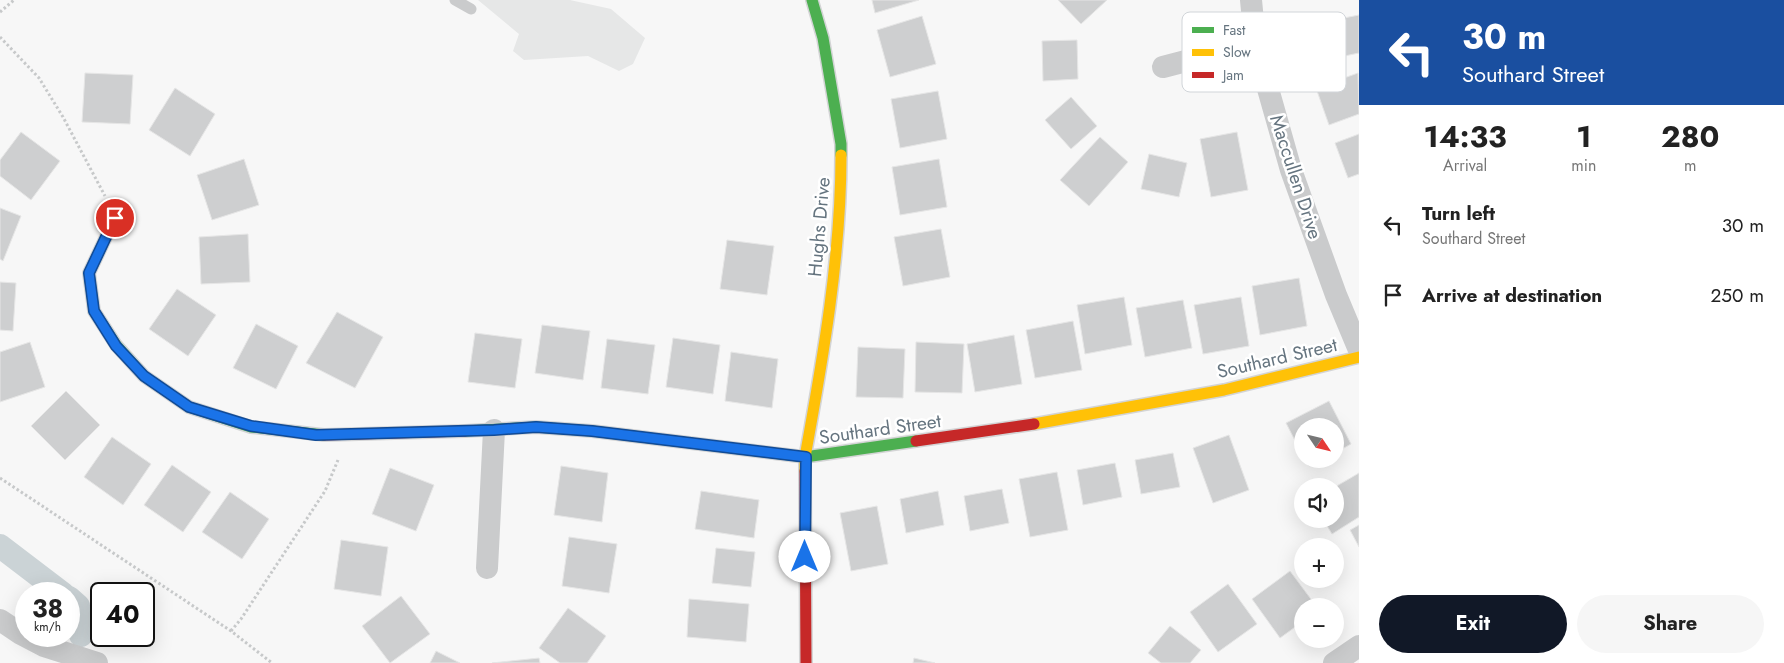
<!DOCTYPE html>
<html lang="en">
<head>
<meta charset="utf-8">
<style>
	:root { --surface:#fff; --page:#f6f6f6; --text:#222; --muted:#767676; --accent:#111827 }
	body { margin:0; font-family:Jost,sans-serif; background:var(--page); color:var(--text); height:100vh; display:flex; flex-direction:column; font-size:19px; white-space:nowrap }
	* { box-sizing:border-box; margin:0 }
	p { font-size:16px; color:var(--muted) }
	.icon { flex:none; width:28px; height:28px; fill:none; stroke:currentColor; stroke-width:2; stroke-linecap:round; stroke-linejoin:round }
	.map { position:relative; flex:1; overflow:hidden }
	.panel { display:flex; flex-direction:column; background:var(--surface); width:425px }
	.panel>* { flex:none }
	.hud { background:#1a4fa0; color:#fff; overflow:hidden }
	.needle { width:32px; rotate:125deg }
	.buttons { position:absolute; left:1294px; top:418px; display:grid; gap:10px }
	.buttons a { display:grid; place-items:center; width:50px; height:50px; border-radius:50%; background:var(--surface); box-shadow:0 5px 20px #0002; font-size:25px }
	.speed { position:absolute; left:15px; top:582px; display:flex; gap:10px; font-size:25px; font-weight:700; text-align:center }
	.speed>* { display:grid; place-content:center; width:65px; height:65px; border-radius:50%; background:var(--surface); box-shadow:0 5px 20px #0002; line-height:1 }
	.speed small { font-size:12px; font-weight:400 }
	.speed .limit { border:2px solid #111; border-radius:8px; background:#fff; color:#111 }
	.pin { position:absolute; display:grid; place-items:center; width:42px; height:42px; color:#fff; margin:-21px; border:2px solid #fff; border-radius:50%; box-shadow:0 1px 5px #0007 }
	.me { position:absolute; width:55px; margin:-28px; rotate:0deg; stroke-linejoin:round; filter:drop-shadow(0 0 4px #0008) }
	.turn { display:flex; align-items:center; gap:18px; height:105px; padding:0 20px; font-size:22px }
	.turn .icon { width:65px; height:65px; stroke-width:2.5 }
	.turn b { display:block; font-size:35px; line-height:42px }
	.eta { display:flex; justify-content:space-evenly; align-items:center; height:85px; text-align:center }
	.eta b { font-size:30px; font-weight:700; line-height:35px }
	.cta { display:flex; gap:10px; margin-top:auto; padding:10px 20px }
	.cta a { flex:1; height:58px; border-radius:30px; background:var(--accent); color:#fff; font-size:20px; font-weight:700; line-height:58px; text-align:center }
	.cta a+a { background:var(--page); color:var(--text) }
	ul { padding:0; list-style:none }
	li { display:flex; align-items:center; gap:15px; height:70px; padding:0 20px }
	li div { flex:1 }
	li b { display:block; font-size:19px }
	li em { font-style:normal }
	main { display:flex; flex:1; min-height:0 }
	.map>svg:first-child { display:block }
	.built { fill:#e6e7e7 }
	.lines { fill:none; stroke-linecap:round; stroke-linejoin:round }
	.canal { stroke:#cbd3d6; stroke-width:24 }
	.building { fill:#cecfd0; stroke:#e6e6e6 }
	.fast-casing { stroke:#d3d4d5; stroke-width:14 }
	.slow-casing { stroke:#d3d4d5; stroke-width:14 }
	.jam-casing { stroke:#d3d4d5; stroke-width:14 }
	.path { stroke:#c7c9ca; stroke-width:3; stroke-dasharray:2.5 2.5; stroke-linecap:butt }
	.lane { stroke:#cacbcc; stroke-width:11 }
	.street { stroke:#cacbcc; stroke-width:22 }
	.fast { stroke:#4caf50; stroke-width:11 }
	.slow { stroke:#ffc107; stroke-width:11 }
	.jam { stroke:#c62828; stroke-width:11 }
	.route-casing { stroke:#114b97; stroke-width:12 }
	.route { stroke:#1a73e8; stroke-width:9 }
	.labels { text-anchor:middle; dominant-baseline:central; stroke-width:5; stroke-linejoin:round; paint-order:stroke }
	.street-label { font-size:19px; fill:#65747f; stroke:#fff }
	.key { fill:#fff; stroke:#d1d5d9; stroke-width:1 }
	.key-label { font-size:14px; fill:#65747f }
</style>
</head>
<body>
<main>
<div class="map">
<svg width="1359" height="663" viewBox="0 0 1359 663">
	<rect width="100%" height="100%" fill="#f7f7f7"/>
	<path class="built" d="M478,0h92l41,9 34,29 -12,26 -14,7 -31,-15 -64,4 -11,-9 6,-17z"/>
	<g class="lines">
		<g class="canal">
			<path d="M0,546l63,48"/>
			<path d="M69,598l9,8 3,29"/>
		</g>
	</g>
	<g class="building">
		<path d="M872,0h47l-44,13z"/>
		<path d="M1058,0h49l-26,24z"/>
		<path d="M1359,15v38l-48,10 -8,-37z"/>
		<path d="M922,16l14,48 -46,13 -13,-47z"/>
		<path d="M1077,40l1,39 -35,2 -1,-40z"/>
		<path d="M85,73l48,2 -3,49 -48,-2z"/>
		<path d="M1358,73l1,41 -30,11 -13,-37z"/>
		<path d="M175,88l40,26 -25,42 -41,-26z"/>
		<path d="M938,91l9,48 -47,9 -9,-49z"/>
		<path d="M1071,97l26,29 -26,23 -26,-29z"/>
		<path d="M21,132l39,29 -29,39 -31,-24v-16z"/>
		<path d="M1237,132l11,58 -37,7 -11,-58z"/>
		<path d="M1359,134v40l-11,4 -13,-35z"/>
		<path d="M1100,137l28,25 -39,44 -29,-26z"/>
		<path d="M1149,154l38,9 -8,34 -38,-8z"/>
		<path d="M244,159l15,46 -47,15 -15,-45z"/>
		<path d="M939,159l8,48 -47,8 -8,-48z"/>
		<path d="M0,208l21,8 -18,45 -3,-2z"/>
		<path d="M941,229l9,48 -47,9 -9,-49z"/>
		<path d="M248,234l2,48 -49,2 -2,-47z"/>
		<path d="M727,240l47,6 -7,49 -47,-6z"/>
		<path d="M1299,278l8,48 -47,9 -8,-49z"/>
		<path d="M0,282l16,1 -3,48 -13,-1z"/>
		<path d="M177,289l39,26 -28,41 -39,-27z"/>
		<path d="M1124,297l8,48 -47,9 -8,-49z"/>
		<path d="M1241,297l8,49 -46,8 -9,-49z"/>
		<path d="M1183,300l9,48 -47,9 -9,-49z"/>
		<path d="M337,312l46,25 -28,51 -49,-25z"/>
		<path d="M1073,321l9,49 -47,8 -9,-48z"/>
		<path d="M256,324l42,22 -22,43 -43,-21z"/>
		<path d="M542,325l48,6 -7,49 -48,-7z"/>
		<path d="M475,333l47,6 -7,49 -47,-6z"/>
		<path d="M1014,335l8,49 -47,8 -8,-48z"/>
		<path d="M673,338l47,7 -7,49 -47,-7z"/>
		<path d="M607,339l48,6 -7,49 -47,-6z"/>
		<path d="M30,342l15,45 -45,15v-50z"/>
		<path d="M916,342l48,2 -2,49 -47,-1z"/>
		<path d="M858,347l47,2 -2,49 -47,-1z"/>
		<path d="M731,352l47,7 -6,49 -47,-7z"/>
		<path d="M66,391l34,34 -35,35 -34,-34z"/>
		<path d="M1329,401l22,43 -16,9v-27h-33v28l-16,-31z"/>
		<path d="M1229,435l20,55 -36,13 -20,-55z"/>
		<path d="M112,437l39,27 -28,41 -39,-28z"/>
		<path d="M1173,453l7,34 -39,7 -6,-34z"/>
		<path d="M1305,459h19l-15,7z"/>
		<path d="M1115,463l7,34 -39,8 -6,-35z"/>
		<path d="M172,465l39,27 -28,40 -39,-27z"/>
		<path d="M561,466l47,7 -6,49 -48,-7z"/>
		<path d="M390,468l44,17 -18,46 -44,-17z"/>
		<path d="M1057,472l11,58 -38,7 -11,-58z"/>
		<path d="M1359,473v44l-27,17 -9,-15h12v-32z"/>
		<path d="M1002,489l7,34 -39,8 -6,-35z"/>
		<path d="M701,491l58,9 -5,38 -59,-9z"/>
		<path d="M938,491l6,34 -38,8 -6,-34z"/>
		<path d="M230,492l39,27 -27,40 -40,-27z"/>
		<path d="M877,506l11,58 -37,7 -11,-58z"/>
		<path d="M1359,525v22l-9,-17z"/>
		<path d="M569,537l48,7 -8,49 -47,-7z"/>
		<path d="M341,540l47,7 -7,49 -47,-7z"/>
		<path d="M716,548l39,4 -4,35 -39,-4z"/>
		<path d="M1290,571l26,35h-14v16l-22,16 -28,-39z"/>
		<path d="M1228,584l29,40 -39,28 -28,-40z"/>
		<path d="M401,596l29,38 -40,29 -28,-37z"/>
		<path d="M689,599l60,5 -3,38 -59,-5z"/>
		<path d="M568,608l38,28 -19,27h-27l-21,-15z"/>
		<path d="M1170,626l31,24 -11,13h-29l-13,-10z"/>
		<path d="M436,651l24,12h-30z"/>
		<path d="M539,658l1,5h-48z"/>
		<path d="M914,658l21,5h-22z"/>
	</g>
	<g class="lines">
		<defs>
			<g id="fast">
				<path d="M812,0l11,38 18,106v11"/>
				<path d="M115,218l-26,55 5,38 22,34 28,31 45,31 62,20 73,8"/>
				<path d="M465,431l71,-4 56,4 213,26 111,-16"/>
			</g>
			<g id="slow">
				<path d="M1034,424l190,-34 135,-33"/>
				<path d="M805,471v-14c18,-99 36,-201 36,-302"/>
			</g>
			<g id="jam">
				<path d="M324,435l141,-4"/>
				<path d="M916,441l118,-17"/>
				<path d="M805,471l1,192"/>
			</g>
		</defs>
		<use href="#fast" class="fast-casing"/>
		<use href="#slow" class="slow-casing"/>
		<use href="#jam" class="jam-casing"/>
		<g class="path">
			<path d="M0,12l14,-12"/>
			<path d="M0,37l39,41 24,39 42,79"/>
			<path d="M0,478l231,153 41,32"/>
			<path d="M231,631l10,-12 84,-128 13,-31"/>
		</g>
		<path class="lane" d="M455,0l16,9"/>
		<g class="street">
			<path d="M1251,0l4,43 36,127 45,125 23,55"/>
			<path d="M1163,67l92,-24"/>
			<path d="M487,568l7,-138"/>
			<path d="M0,620l21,14 23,12 53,17"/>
			<path d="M1334,663l25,-17"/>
		</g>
		<use href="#fast" class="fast"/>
		<use href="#slow" class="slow"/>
		<use href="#jam" class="jam"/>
	</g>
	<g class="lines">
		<defs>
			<path id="route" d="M115,218l-26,55 5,38 22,35 28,30 45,31 62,19 65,9 178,-5 42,-3 56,4 214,26 -1,100"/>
		</defs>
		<use href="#route" class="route-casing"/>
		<use href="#route" class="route"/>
	</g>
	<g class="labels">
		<g class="street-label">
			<text transform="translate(1296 177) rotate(72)">Maccullen Drive</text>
			<text transform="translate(819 227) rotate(-85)">Hughs Drive</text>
			<text transform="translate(1277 358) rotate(-13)">Southard Street</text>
			<text transform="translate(880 429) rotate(-8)">Southard Street</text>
		</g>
	</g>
	<rect x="1182" y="12" width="164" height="80" rx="8" class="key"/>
	<rect x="1192" y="27" width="22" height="6" fill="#4caf50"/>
	<rect x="1192" y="49" width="22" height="7" fill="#ffc107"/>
	<rect x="1192" y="72" width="22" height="6" fill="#c62828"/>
	<g class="key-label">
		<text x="1223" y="35">Fast</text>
		<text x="1223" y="57">Slow</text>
		<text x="1223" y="80">Jam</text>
	</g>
</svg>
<div class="buttons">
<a><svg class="needle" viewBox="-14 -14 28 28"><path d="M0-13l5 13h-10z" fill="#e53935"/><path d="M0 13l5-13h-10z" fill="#767676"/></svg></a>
<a><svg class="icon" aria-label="sound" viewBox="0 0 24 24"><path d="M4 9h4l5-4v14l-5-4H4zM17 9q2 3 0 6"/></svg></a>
<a>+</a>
<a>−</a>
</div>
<div class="speed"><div>38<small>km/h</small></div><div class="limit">40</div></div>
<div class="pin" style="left:115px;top:218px;background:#d93025"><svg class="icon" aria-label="arrive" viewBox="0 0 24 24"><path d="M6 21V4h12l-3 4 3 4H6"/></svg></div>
<svg class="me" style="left:805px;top:557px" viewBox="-20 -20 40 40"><circle r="19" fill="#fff"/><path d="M0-13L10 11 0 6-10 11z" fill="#1a73e8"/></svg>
</div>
<section class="panel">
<div class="hud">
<div class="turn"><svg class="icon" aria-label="left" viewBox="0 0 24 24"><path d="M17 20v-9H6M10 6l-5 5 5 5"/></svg><div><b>30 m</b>Southard Street</div></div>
</div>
<div class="eta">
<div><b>14:33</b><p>Arrival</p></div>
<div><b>1</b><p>min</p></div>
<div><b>280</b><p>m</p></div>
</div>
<ul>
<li><svg class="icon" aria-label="left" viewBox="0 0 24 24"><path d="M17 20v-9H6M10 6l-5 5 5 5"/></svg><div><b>Turn left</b><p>Southard Street</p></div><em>30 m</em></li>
<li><svg class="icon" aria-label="arrive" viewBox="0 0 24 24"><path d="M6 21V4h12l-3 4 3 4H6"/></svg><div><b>Arrive at destination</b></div><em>250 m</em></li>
</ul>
<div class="cta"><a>Exit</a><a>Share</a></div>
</section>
</main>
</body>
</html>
